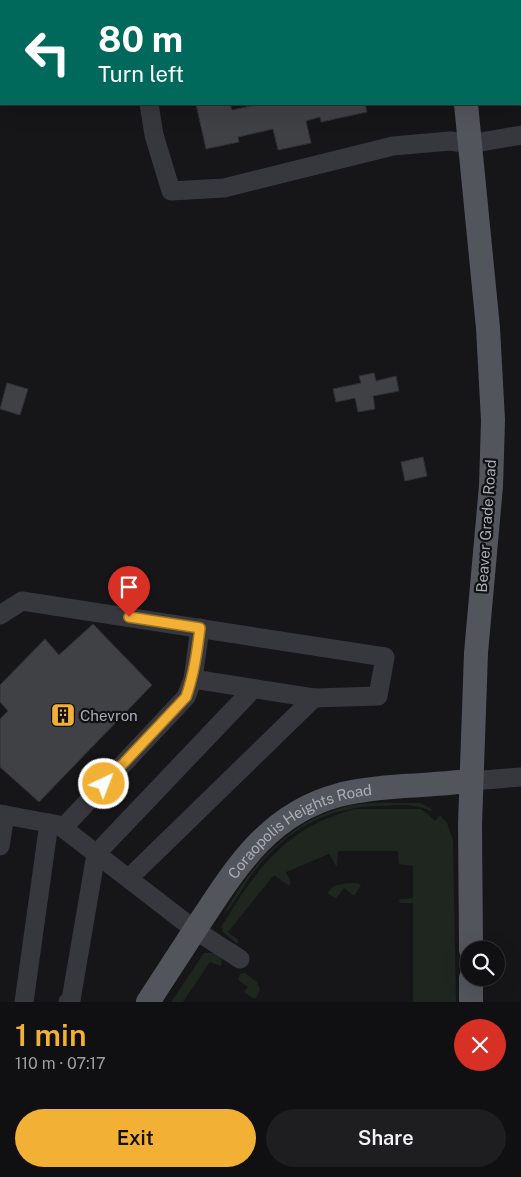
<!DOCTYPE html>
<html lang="en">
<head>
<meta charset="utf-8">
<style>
	:root { --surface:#101012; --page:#1e1e20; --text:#f1f3f6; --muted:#9c9d9f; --line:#303032; --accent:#f2b134 }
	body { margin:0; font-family:"Public Sans",sans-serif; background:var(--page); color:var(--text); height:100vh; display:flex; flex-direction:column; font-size:19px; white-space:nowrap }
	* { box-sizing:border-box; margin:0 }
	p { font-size:16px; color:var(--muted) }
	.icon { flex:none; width:28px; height:28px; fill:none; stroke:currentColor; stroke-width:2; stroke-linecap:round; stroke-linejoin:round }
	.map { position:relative; height:1002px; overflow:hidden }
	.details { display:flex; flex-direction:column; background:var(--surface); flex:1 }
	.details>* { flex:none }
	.hud { position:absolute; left:0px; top:0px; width:521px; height:105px; box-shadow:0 5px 20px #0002,0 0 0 1px var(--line); background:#00695c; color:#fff; overflow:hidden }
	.tools { position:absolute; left:460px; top:941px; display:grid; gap:10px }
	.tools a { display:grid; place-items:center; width:45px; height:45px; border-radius:50%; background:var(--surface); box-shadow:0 5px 20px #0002,0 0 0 1px var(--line); font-size:25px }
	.pin { position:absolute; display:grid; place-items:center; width:42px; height:42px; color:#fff; margin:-51px -21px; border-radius:50% 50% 50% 0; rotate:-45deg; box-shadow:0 0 5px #0007 }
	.pin .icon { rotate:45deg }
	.me { position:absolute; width:55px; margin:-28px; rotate:43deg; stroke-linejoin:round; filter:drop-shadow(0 0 4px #0008) }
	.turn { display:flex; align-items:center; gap:18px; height:105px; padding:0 15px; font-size:22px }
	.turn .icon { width:65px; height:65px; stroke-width:2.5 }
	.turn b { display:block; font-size:35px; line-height:42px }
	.round { display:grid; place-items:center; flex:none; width:52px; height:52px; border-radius:26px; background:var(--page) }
	.head { display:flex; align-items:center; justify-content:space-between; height:85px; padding:0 15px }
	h1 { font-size:30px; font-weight:600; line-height:38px; color:var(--accent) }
	.action { display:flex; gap:10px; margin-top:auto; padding:10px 15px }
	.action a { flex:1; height:58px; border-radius:30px; background:var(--accent); color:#111; font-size:20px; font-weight:600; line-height:58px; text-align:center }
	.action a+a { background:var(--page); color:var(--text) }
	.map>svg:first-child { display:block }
	.green { fill:#1e261f }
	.building { fill:#404145; stroke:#303034 }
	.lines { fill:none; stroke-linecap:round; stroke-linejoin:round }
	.minor { stroke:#37383d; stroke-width:19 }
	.major { stroke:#53555c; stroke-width:24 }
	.route-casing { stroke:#9d7322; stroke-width:12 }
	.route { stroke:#f2b134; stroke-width:9 }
	.labels { text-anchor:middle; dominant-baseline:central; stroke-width:4.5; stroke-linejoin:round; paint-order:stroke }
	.street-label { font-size:15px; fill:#a8adb8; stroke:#111113 }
	.poi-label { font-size:15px; fill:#a8adb8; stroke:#111113; text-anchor:start }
</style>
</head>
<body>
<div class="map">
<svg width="521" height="1002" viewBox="0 0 521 1002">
	<rect width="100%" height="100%" fill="#161618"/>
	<g class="green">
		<path d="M408,803h13l12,7 -3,1c-15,-8 -32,-6 -48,-5 -54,0 -96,24 -128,66 -11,14 -19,32 -31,44 27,-52 71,-100 131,-111 18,-3 36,-2 54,-2z"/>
		<path d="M355,809h65l8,5 7,7 5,-6 7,8 6,17 3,162h-43v-99h-13l-1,-2 1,-2 13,-1v-32l-14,-2 -1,-13h-60l-1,14 -1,1 -7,-12 -43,18 5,11 -2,3 -15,-11 -46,57 10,8v3h-2l-13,-11 -2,-5c36,-58 64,-100 134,-118z"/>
		<path d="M357,883l4,2 -7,11 -10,-8 -8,10 -6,-3 -2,-2c5,-11 18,-9 29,-10z"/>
		<path d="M204,953h10l8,6 -1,7 -11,-4 -27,40h-12z"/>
		<path d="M245,973l12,9 3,8 -4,8h-3l-9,-6 4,-5 -10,-7 2,-6z"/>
	</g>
	<g class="building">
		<path d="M196,104h34l2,6 28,-6h105l2,8 -46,10 -1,-5 -14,4 5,22 -33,7 -5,-21 -35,8 1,5 -33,7z"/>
		<path d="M374,373l2,8 20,-5 3,15 -26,5 2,13 -17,3 -3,-14 -19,4 -3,-13 28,-6 -2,-7z"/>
		<path d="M7,383l21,6 -8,26 -20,-6z"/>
		<path d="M423,457l4,19 -22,5 -4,-19z"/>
		<path d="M93,624l59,61 -113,117 -39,-35v-48l8,-8 -8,-9v-17l45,-46 14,16z"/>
	</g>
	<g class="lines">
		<g class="minor">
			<path d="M124,0v1"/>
			<path d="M520,2h1"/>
			<path d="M520,65l1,5"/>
			<path d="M149,104l5,31 17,56 53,-3 169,-42 57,-5 20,3 51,-9"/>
			<path d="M0,615l22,-14 363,56 -7,39 -64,2 -185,180"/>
			<path d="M193,679l121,19"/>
			<path d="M471,781l50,-4"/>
			<path d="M0,814l59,11 136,105 45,29"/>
			<path d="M63,828l123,-131 7,-18 7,-51"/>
			<path d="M0,846l5,-31"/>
			<path d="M24,1002l25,-179"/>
			<path d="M68,1002l3,-2 25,-146 157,-165"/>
		</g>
		<g class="major">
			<path d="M455,0v1"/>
			<path d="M466,104l22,224 5,92 -2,66 -15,167 -6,171 1,126"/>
			<path d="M471,978v24"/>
			<path id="s1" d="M148,1002c18,-28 36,-55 54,-83 36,-55 69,-106 137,-124 21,-6 43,-7 64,-9 23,-1 45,-3 68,-5"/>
		</g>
	</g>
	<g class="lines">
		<defs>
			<path id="route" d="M104,784l82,-87c8,-23 11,-45 14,-69l-71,-11"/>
		</defs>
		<use href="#route" class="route-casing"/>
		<use href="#route" class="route"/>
	</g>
	<defs>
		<symbol id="building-square" viewBox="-11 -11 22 22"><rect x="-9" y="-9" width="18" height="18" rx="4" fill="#f2b134" stroke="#111113"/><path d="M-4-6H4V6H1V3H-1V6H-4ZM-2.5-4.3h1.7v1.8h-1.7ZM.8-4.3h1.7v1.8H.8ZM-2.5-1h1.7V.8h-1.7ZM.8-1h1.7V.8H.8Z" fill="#111"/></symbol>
	</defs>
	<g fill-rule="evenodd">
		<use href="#building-square" x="49" y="701" width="28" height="28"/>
	</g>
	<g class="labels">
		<g class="street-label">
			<text transform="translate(486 526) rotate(-86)">Beaver Grade Road</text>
			<text stroke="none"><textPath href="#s1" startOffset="236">Coraopolis Heights Road</textPath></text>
		</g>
		<g class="poi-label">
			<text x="80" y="715">Chevron</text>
		</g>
	</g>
</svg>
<div class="tools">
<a><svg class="icon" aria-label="search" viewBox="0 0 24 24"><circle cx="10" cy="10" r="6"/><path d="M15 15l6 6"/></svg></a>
</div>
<div class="pin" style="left:129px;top:617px;background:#d93025"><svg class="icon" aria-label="arrive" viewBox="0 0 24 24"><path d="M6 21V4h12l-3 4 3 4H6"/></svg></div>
<svg class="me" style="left:104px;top:784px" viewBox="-20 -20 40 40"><circle r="17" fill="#f2b134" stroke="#fff" stroke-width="3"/><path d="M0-11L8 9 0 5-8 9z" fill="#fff"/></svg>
<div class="hud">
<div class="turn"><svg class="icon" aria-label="left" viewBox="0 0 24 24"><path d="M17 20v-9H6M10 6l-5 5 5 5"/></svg><div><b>80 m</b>Turn left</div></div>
</div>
</div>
<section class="details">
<div class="head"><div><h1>1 min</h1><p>110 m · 07:17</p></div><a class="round" style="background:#d93025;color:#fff"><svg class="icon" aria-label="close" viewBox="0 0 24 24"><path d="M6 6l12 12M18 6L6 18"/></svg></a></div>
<div class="action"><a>Exit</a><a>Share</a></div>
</section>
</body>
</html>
